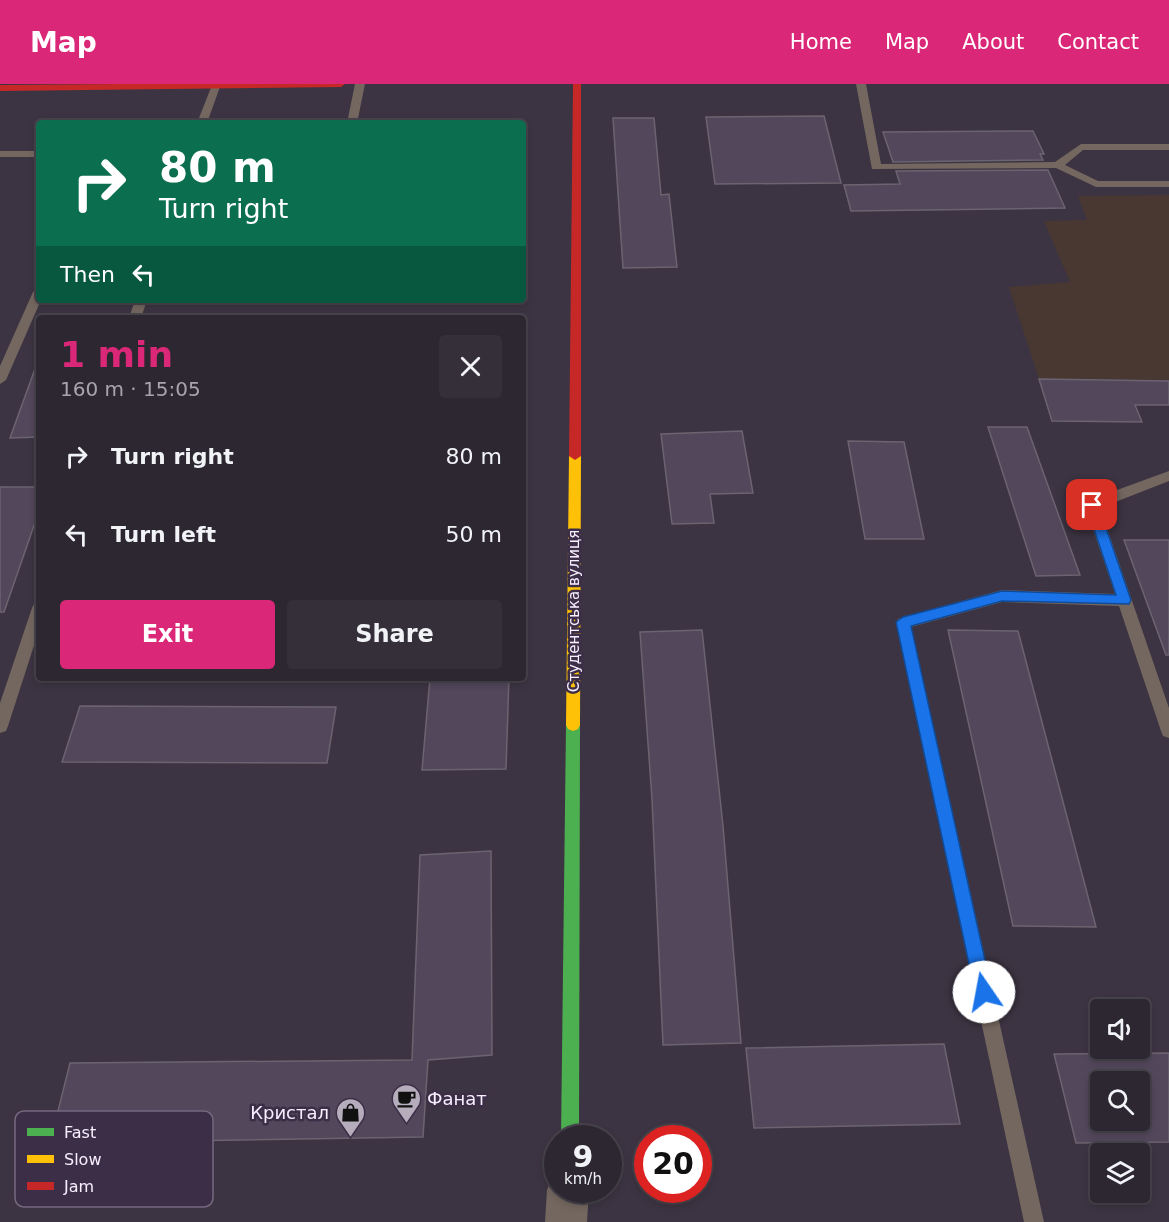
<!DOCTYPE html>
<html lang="en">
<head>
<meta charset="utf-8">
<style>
	:root { --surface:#2d2732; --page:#352f3a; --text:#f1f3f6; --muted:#a7a5ac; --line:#48444d; --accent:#db2777 }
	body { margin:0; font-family:"DejaVu Sans",sans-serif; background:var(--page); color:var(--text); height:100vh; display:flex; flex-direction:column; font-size:22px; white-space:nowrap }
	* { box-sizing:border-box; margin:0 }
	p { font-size:20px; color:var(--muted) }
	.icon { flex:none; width:33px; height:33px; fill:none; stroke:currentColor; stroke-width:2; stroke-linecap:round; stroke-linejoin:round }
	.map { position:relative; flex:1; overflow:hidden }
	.side { position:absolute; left:36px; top:231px; width:490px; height:366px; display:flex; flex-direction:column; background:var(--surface); border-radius:6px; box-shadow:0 3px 9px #0003,0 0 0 2px var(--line) }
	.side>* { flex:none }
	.banner { position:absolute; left:36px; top:36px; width:490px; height:183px; border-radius:6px; box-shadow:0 3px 9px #0003,0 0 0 2px var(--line); background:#0b6e4f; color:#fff; overflow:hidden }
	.tools { position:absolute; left:1090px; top:915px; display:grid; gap:12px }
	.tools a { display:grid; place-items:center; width:60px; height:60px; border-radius:6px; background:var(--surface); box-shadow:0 3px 9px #0003,0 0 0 2px var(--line); font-size:30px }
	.speed { position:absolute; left:544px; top:1041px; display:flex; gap:12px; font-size:30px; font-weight:700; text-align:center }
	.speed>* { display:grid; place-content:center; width:78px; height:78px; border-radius:50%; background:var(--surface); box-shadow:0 3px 9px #0003,0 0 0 2px var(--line); line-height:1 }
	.speed small { font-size:15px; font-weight:400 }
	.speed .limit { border:9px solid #d22; background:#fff; color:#111 }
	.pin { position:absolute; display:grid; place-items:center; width:51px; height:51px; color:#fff; margin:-26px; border-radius:12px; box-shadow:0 3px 9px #0006 }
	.me { position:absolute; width:66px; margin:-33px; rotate:348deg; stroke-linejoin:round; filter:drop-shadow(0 0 4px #0008) }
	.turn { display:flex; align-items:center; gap:21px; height:126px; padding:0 24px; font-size:27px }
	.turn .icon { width:78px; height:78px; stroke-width:2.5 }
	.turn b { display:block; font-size:42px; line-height:51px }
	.then { display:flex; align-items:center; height:57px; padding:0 24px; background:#0003; gap:12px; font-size:22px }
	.round { display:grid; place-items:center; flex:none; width:63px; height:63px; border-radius:6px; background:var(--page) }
	.overview { display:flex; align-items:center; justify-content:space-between; height:102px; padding:0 24px }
	h1 { font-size:36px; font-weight:600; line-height:45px; color:var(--accent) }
	.action { display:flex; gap:12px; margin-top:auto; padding:12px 24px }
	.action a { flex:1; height:69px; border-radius:6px; background:var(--accent); color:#fff; font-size:24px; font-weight:600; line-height:69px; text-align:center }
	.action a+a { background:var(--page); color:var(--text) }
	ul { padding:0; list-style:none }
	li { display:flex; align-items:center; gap:18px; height:78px; padding:0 24px }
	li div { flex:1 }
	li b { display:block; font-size:22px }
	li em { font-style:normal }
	header { display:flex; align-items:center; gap:36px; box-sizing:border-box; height:84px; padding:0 30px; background:var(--accent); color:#fff }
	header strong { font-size:28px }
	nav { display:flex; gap:33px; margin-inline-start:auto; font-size:21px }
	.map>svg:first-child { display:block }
	.education { fill:#493832 }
	.building { fill:#53475b; stroke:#6b6470; stroke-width:1.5; fill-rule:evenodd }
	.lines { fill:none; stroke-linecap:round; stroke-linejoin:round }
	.lane { fill:#746760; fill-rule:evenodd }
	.street { fill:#746760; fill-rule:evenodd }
	.fast { fill:#4caf50; fill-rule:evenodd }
	.slow { fill:#ffc107; fill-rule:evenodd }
	.jam { fill:#c62828; fill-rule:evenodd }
	.route { fill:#1a73e8; stroke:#114b97; stroke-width:1.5 }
	.labels { text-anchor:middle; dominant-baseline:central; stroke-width:5; stroke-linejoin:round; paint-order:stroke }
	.street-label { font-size:15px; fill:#f7eefe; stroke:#3d2e48 }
	.near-poi-label { font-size:18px; fill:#f7eefe; stroke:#3d2e48; text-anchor:start }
	.key { fill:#3d2e48; stroke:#75687f; stroke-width:1.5 }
	.key-label { font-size:16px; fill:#f7eefe }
</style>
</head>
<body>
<header>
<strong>Map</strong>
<nav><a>Home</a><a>Map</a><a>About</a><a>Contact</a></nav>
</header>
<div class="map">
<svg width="1169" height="1138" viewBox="0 0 1169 1138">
	<rect width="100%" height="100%" fill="#3c3442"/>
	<path class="education" d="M1169,111v185l-130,-1 -30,-92 61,-5 -26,-61 43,-1 -9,-24z"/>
	<g class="building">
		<path d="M824,32l17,67 -126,1 -9,-67z"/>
		<path d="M613,34h41l7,77 8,-1 8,73 -54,1z"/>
		<path d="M1033,47l11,23h-4l3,6 -150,2 -10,-30z"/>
		<path d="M1048,86l17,38 -214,3 -7,-26 56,-1 -4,-13z"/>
		<path d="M36,282h3v71l-29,1z"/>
		<path d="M1039,295l130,2v24h-34l7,17 -90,-1z"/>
		<path d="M988,343h39l53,148 -44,1z"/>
		<path d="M742,347l11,62 -43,1 4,29 -42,1 -11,-90z"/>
		<path d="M848,357l56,1 20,97h-59z"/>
		<path d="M0,403h39v24l-35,101h-4z"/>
		<path d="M1124,456h45v115h-3z"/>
		<path d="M702,546l21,196 18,217 -78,2 -11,-246 -12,-167z"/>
		<path d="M948,546l70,1 78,296 -83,-1z"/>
		<path d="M430,594h79l-3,91 -84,1z"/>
		<path d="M80,622l256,1 -9,56 -265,-1z"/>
		<path d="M491,767l1,204 -64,5 -5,77 -373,6 20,-80 342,-3 8,-205z"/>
		<path d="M944,960l16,80 -206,4 -8,-80z"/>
		<path d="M1169,969v89l-93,1 -22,-89zM1101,998h39v38h-39z"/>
	</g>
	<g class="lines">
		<g class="lane">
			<path d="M221,0l-14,39h-10l15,-38z"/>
			<path d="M355,0h10l-8,39h-10z"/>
			<path d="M856,0h10l15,80 174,-2 26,-18h88v6h-86l-18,15 33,16h71v6h-73l-40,-19 -184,1z"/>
			<rect x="0" y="67" width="39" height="6"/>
			<path d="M39,204v12h2l-35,80 -6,4v-18l33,-74z"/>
			<path d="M135,216h12l-6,18h-12z"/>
			<path d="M1169,387v10l-69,27 69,200v30l-6,-2 -2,-5 -42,-125 -117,-4 -91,25 133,595h-20l-128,-599 2,-4 5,-2 99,-27 113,4 -30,-89 2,-4z"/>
			<path d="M39,518v28l-31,96 -2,5 -6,2v-30l32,-95 2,-4z"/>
		</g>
		<path class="street" d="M558,1089v17h31l-2,32h-42l2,-32 6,-15z"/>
		<path class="fast" d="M573,635l5,2 2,4 -1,413h-18l5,-413 2,-4z"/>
		<path class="slow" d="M575,368l6,4 -1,269 -2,4 -5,2 -5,-2 -2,-4 3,-269z"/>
		<g class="jam">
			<path d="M119,0h226l-4,3 -341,4v-6z"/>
			<path d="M573,0h8v372l-6,4 -6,-4z"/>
		</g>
	</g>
	<path class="route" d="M1092,416l6,5 33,95 -2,4 -127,-3 -91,25 81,366 -2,5 -6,3 -6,-3 -3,-5 -79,-370 7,-5 99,-26 114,4 -30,-90z"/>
	<defs>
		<symbol id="cafe-pin" viewBox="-11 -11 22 30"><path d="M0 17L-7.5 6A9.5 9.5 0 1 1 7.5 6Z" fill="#b6adbc" stroke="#3d2e48"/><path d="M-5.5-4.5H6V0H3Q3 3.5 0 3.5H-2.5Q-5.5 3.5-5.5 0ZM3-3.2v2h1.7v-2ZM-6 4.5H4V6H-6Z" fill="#111"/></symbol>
		<symbol id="shop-pin" viewBox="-11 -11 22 30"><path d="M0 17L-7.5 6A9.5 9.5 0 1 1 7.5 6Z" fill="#b6adbc" stroke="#3d2e48"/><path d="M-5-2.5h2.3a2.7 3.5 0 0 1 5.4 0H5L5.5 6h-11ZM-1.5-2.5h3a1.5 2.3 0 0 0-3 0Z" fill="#111"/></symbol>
	</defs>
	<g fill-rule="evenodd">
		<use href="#cafe-pin" x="390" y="998" width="33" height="45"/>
		<use href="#shop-pin" x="334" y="1012" width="33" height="45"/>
	</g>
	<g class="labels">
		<g class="street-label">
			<text transform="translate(574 527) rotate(-90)">Студентська вулиця</text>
		</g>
		<g class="near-poi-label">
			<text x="427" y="1014">Фанат</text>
			<text x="329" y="1028" text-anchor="end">Кристал</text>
		</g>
	</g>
	<rect x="15" y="1027" width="198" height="96" rx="9" class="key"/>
	<rect x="27" y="1044" width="27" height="8" fill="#4caf50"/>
	<rect x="27" y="1071" width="27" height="8" fill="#ffc107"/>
	<rect x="27" y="1098" width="27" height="8" fill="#c62828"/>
	<g class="key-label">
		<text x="64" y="1054">Fast</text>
		<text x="64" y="1081">Slow</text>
		<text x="64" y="1108">Jam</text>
	</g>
</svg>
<div class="tools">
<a><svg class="icon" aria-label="sound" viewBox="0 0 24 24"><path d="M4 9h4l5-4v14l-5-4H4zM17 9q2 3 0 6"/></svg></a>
<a><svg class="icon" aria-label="search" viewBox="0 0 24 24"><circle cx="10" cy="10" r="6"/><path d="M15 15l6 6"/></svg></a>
<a><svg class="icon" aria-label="layers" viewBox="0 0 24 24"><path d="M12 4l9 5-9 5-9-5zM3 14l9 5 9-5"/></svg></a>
</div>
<div class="speed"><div>9<small>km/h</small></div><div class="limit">20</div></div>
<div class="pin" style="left:1092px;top:421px;background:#d93025"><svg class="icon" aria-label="arrive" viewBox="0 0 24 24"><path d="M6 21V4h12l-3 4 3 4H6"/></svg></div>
<svg class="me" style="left:984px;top:908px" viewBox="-20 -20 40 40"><circle r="19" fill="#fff"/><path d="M0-13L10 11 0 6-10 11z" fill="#1a73e8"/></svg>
<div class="banner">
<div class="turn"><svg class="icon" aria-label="right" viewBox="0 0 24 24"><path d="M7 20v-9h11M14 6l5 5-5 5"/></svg><div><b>80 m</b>Turn right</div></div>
<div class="then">Then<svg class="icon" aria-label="left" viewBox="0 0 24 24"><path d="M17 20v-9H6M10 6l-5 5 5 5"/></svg></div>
</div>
<section class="side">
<div class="overview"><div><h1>1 min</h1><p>160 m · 15:05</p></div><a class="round"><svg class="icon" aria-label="close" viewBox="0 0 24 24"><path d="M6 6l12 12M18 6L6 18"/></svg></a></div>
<ul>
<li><svg class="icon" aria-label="right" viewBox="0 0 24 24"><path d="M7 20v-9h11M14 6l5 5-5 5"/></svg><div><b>Turn right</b></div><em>80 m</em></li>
<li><svg class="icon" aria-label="left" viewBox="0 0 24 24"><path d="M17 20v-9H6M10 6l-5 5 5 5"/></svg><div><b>Turn left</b></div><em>50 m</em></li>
</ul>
<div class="action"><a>Exit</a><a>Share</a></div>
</section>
</div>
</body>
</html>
